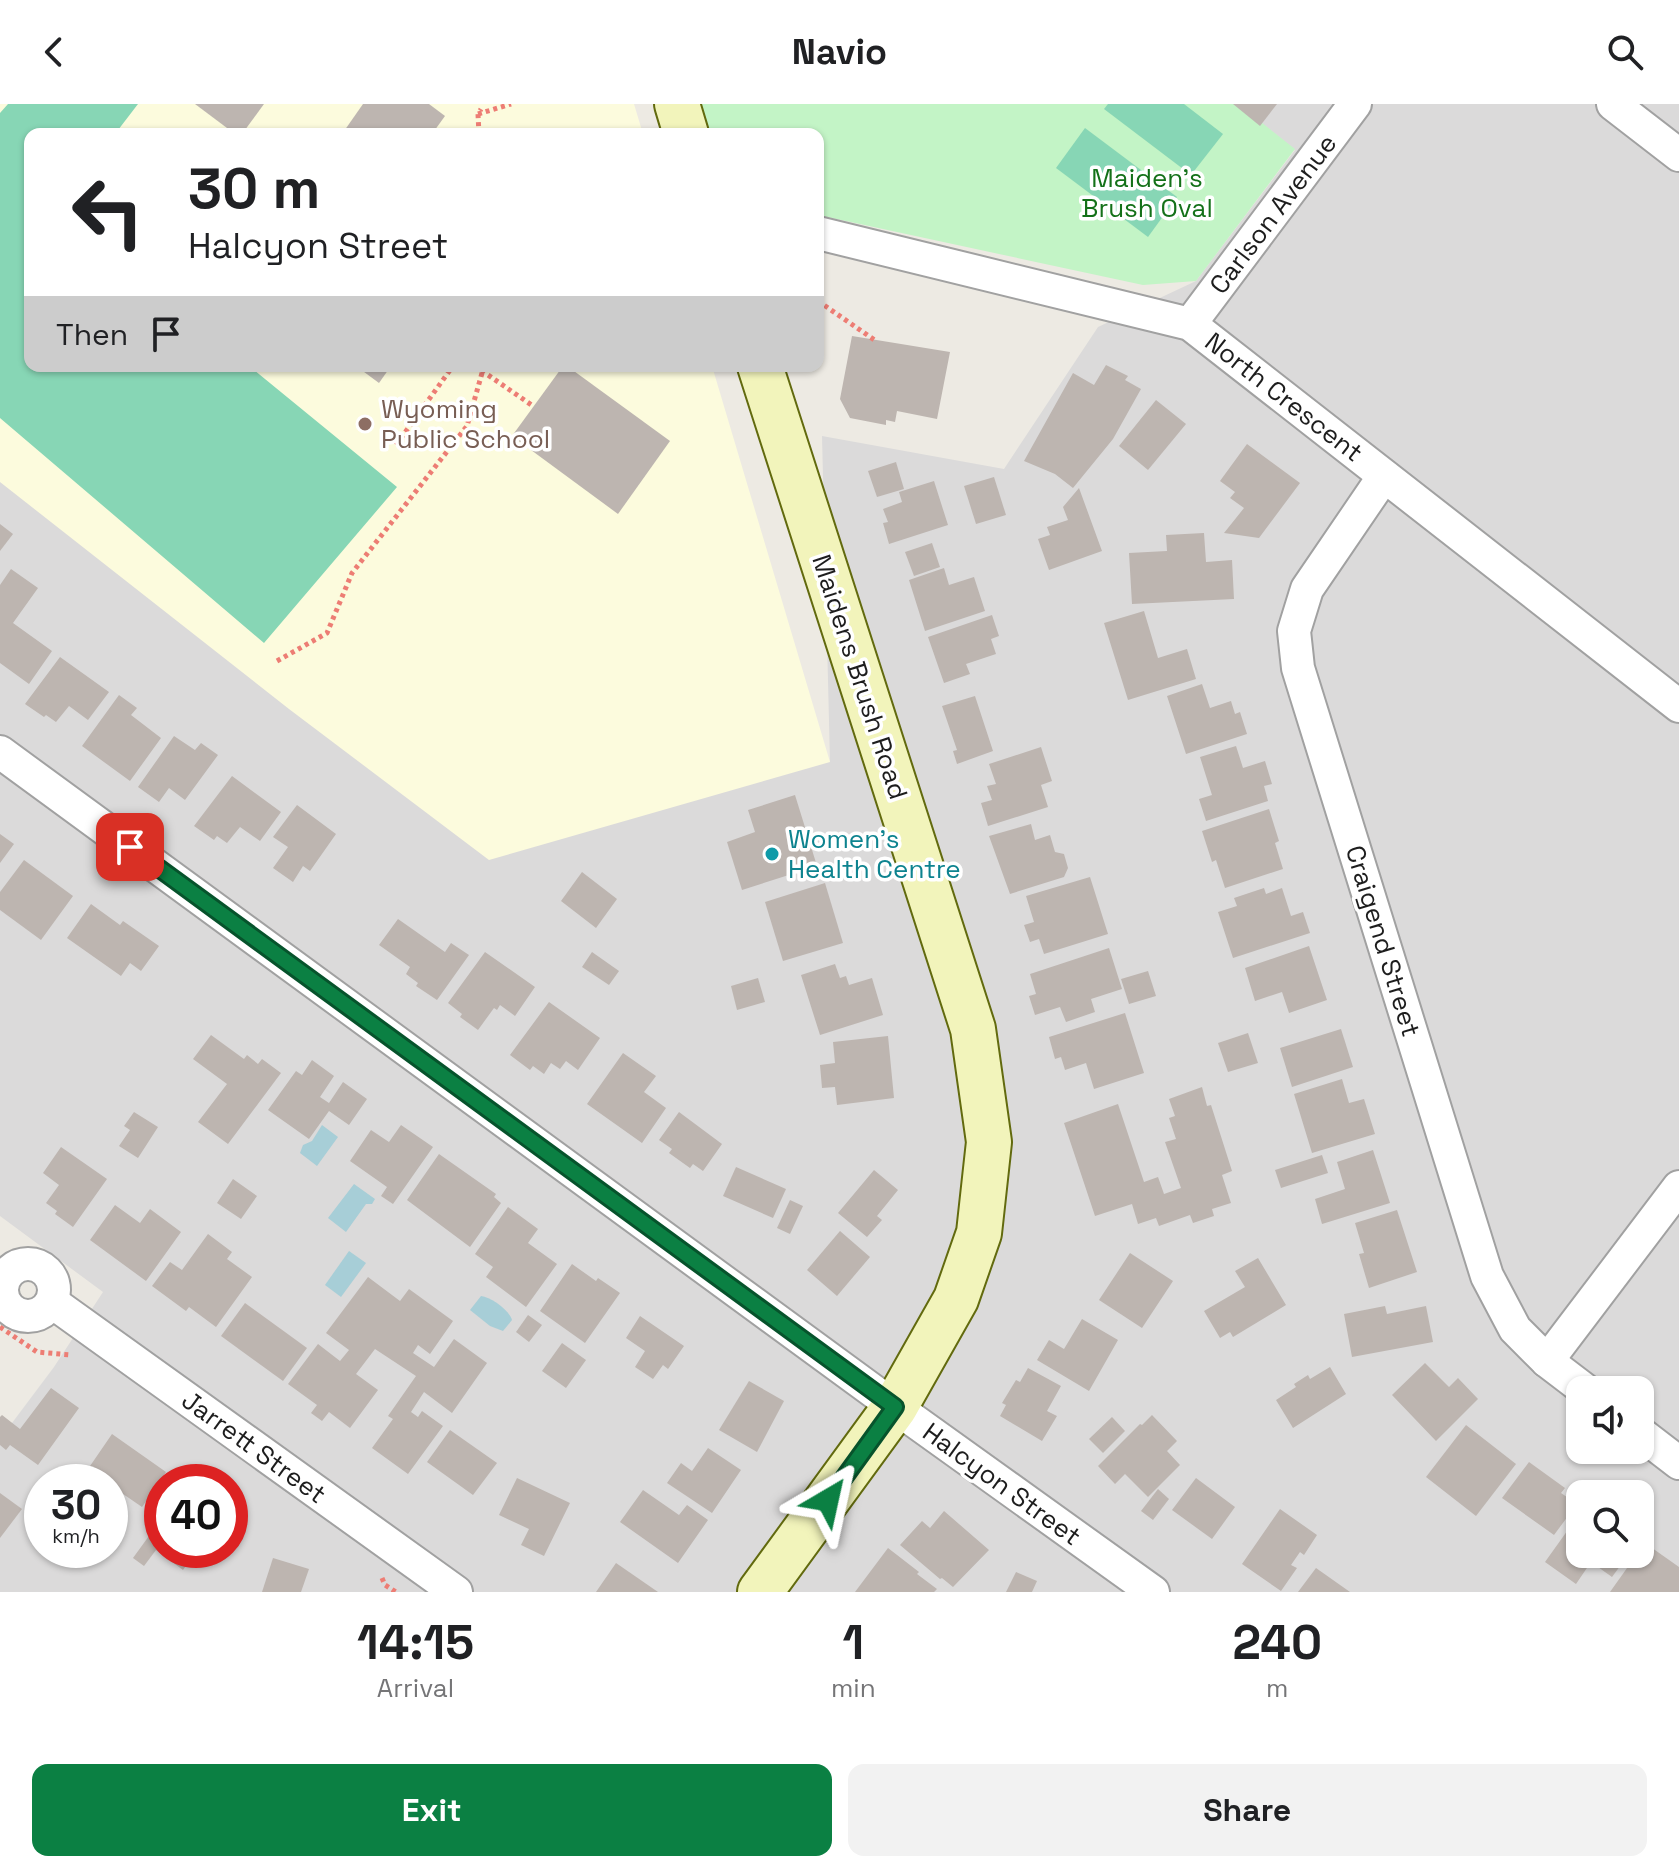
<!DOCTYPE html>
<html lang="en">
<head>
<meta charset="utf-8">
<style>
	:root { --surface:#fff; --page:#f2f2f2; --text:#202124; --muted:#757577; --accent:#0b8043 }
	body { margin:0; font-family:"Space Grotesk",sans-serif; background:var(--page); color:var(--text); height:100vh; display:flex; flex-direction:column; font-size:30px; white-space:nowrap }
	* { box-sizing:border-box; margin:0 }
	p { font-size:26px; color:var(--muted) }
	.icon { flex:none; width:44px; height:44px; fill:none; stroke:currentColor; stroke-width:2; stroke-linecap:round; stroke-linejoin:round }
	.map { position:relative; height:1488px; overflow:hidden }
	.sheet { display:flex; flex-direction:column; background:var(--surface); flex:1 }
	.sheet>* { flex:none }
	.top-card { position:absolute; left:24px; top:24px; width:800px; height:244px; border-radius:16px; box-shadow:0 2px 6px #0004; background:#fff; color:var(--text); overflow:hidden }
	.fabs { position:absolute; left:1566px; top:1272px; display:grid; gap:16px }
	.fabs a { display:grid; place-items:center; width:88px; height:88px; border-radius:16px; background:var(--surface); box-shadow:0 2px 6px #0004; font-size:40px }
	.speed { position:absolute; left:24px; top:1360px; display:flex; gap:16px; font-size:40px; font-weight:700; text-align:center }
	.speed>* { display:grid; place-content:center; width:104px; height:104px; border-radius:50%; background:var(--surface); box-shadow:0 2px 6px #0004; line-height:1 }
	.speed small { font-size:20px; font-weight:400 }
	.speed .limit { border:12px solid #d22; background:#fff; color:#111 }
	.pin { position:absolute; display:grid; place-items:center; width:68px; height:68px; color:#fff; margin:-34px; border-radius:16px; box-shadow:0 4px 12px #0006 }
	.me { position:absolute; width:88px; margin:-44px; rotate:36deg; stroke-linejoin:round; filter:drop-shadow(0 0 6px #0008) }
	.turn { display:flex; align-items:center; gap:28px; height:168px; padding:0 32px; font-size:36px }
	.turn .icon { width:104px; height:104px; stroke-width:2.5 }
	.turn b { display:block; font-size:56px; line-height:68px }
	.then { display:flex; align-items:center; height:76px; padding:0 32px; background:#0003; gap:16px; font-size:30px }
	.eta { display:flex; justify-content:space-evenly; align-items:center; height:136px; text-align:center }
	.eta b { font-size:48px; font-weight:800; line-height:56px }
	.primary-button { display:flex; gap:16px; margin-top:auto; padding:16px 32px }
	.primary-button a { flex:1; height:92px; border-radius:16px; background:var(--accent); color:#fff; font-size:32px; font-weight:800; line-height:92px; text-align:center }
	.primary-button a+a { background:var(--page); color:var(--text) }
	header { display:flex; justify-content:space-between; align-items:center; height:104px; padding:0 32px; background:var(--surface); font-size:36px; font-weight:800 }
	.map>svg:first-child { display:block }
	.residential { fill:#dbdada; fill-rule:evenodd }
	.education { fill:#fcfbdd }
	.park { fill:#c3f4c6 }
	.pitch { fill:#87d6b5 }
	.water { fill:#a7ced7 }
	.building { fill:#bdb5b0 }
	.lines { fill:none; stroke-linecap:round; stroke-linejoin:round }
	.street-casing { stroke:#a1a1a1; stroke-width:36 }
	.secondary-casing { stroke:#626a0e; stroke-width:48 }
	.path { stroke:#ed7d74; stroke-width:5; stroke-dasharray:4 4; stroke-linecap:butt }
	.street { stroke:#fff; stroke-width:32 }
	.secondary { stroke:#f2f4bb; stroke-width:44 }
	.route-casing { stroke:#07532c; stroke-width:20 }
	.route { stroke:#0b8043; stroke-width:14 }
	.education-dot { fill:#8d6e63; stroke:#fff; stroke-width:3 }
	.culture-dot { fill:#0f9aa8; stroke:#fff; stroke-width:3 }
	.labels { text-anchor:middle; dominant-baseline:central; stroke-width:7; stroke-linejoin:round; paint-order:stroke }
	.park-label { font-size:26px; fill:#147119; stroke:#fff }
	.street-label { font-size:26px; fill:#1d1d1d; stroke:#fff }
	.education-label { font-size:26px; fill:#785e54; stroke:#fff; text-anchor:start }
	.culture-label { font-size:26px; fill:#0d838f; stroke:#fff; text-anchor:start }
</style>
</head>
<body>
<header><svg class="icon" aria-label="back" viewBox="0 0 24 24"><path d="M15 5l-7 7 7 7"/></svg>Navio<svg class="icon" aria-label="search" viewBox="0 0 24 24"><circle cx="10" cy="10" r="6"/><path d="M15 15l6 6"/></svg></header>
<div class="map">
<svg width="1679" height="1488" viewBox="0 0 1679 1488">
	<rect width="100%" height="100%" fill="#edeae3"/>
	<path class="residential" d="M1238,0h441v1488h-1679v-153l54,-72 49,-75 -103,-76v-735l830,281 -8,-326 182,33 94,-142 98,-46 99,-131zM1580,1286h60v60h-60zM42,1378h68v68h-68zM162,1378h68v68h-68zM1580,1390h60v60h-60z"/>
	<path class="education" d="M0,0h634l9,30h-613v232h682l118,396 -341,98 -200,-151 -289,-227z"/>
	<path class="park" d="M697,0h541l57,45 -99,132 -53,4 -325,-70v-81h-112z"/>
	<g class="pitch">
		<path d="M8,0h130l-23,30h-85v232h219l148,121 -133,156 -264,-225v-305z"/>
		<path d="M1108,0h76l39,30 -32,41 -87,-66z"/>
		<path d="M1085,24l92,69 -29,40 -92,-69z"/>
	</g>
	<g class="water">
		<path d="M322,1021l16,12 -21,29 -17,-13 3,-8 9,-4z"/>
		<path d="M354,1080l21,15 -3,5h-6l-20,28 -18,-14z"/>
		<path d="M349,1147l17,12 -25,34 -16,-12z"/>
		<path d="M481,1192c10,1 28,14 31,24l-9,11 -13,-5 -20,-16z"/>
	</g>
	<g class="building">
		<path d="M195,0h69l-22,30h-7z"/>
		<path d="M363,0h66l16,12 -13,18h-90z"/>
		<path d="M1233,0h44l-17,22z"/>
		<path d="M852,232l98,16 -13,67 -40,-8 -2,11 -9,-2v5l-36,-7 -10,-19z"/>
		<path d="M1106,261l22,11 -3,4 16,9 -28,50 -40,49 -18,-14 -31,-13 49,-88 21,12z"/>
		<path d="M356,262h35l-12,17z"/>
		<path d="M563,262h4l103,75 -52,73 -106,-78z"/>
		<path d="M1156,296l30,24 -38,46 -29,-24z"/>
		<path d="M1247,340l53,39 -41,55 -35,-5 20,-25 -14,-10 5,-6 -15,-11z"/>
		<path d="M896,358l8,27 -27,8 -9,-26z"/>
		<path d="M994,373l12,38 -30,9 -12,-38z"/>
		<path d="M934,377l14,44 -59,19 -6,-21 5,-1 -5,-13 19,-7 -3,-10z"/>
		<path d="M1079,384l23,63 -53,19 -11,-31 12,-4 -3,-8 21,-7 -5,-13z"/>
		<path d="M0,420l13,10 -13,17z"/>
		<path d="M1204,429l2,29 26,-2 2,39 -102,5 -3,-51 38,-2 -1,-16z"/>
		<path d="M932,439l8,24 -26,9 -9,-24z"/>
		<path d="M944,464l5,17 25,-8 11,34 -60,20 -16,-51z"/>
		<path d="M11,465l27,19 -25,35 39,28 -23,33 -29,-21v-78z"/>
		<path d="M1144,507l14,47 29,-9 9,30 -68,21 -24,-77z"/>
		<path d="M992,511l7,21 -8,3 5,15 -30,10 4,10 -26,9 -16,-46z"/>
		<path d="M60,553l49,35 -21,28 -19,-14 -13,16 -10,-7 -2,2 -19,-13z"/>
		<path d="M1202,580l8,24 21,-7 4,13 5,-2 7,22 -61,20 -19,-58z"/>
		<path d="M119,591l18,13 -6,7 30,23 -31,43 -48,-35z"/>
		<path d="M975,592l18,55 -36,13 -4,-13 4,-1 -15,-44z"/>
		<path d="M174,632l21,14 6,-7 17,12 -33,45 -16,-12 -10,14 -21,-15z"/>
		<path d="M1236,642l7,22 22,-7 7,23 -8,2 4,15 -62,20 -7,-22 13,-4 -12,-38z"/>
		<path d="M1041,643l11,34 -11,4 7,22 -60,19 -7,-23 11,-3 -5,-14 9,-2 -7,-20z"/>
		<path d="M232,672l49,36 -21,29 -20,-14 -13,16 -10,-7 -3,4 -20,-14z"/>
		<path d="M795,691l22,71 -75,24 -15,-48 28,-10 -7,-22z"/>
		<path d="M297,701l39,29 -26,37 -7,-5 -10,16 -20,-14 15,-21 -15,-10z"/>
		<path d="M1269,705l10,32 -4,2 8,26 -58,19 -9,-28 -4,2 -10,-31z"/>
		<path d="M1031,720l4,16 15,-5 5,17 9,2 4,14 -4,9 -54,17 -21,-58z"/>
		<path d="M0,730l14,10 -14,19z"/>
		<path d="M24,756l49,36 -32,44 -41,-30v-18z"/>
		<path d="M582,768l35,27 -21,29 -35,-27z"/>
		<path d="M1090,773l18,57 -64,20 -5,-15 -9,3 -6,-17 10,-3 -8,-26z"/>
		<path d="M825,779l18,60 -60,18 -18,-59z"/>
		<path d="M1264,784l2,6 16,-6 9,28 12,-4 7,21 -77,25 -15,-46 19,-6 -3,-8z"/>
		<path d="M91,800l29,21 3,-4 36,25 -18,25 -11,-8 -9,13 -54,-38z"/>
		<path d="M398,815l47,33 6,-9 18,12 -32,45 -21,-14 2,-3 -12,-9 4,-7 -31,-22z"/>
		<path d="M1309,842l18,54 -38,13 -7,-21 -27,9 -10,-33z"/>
		<path d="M1109,844l13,41 -31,10 4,13 -29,10 -6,-15 -25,8 -6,-19 7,-2 -6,-20z"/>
		<path d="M485,848l50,35 -20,29 -15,-11 -3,5 -3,-2 -16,22 -18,-13 2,-3 -14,-11z"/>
		<path d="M592,848l27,19 -10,14 -27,-18z"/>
		<path d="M835,860l5,14 6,-2 3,9 23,-7 11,37 -63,20 -19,-60z"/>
		<path d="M1148,867l8,25 -27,8 -8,-25z"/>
		<path d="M758,874l7,24 -28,8 -6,-24z"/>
		<path d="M549,898l51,36 -22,32 -12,-9 -6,8 -9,-6 -7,11 -11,-8 -3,4 -20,-15z"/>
		<path d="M1125,909l19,60 -50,16 -8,-26 -21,7 -4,-13 -6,2 -6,-22z"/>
		<path d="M1341,925l12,38 -61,20 -12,-39z"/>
		<path d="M1248,929l10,30 -30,9 -10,-29z"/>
		<path d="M211,931l33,24 3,-4 11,9 4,-5 19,14 -53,71 -30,-22 29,-38 -34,-25z"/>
		<path d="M888,932l6,62 -57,7 -2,-18 -13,1 -2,-23 15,-2 -2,-21z"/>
		<path d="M623,949l33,23 -12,16 22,16 -24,35 -55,-39z"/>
		<path d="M312,956l22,16 -14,21 9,6 14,-21 24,17 -18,26 -20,-14 -20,28 -41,-29 28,-39 6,4z"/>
		<path d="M1342,975l7,24 15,-4 11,35 -63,19 -18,-59z"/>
		<path d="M1202,983l5,19 4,-1 21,66 -10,4 9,28 -19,6 2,7 -21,7 -3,-8 -31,11 -3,-8 -18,6 -6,-20 -37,12 -31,-93 54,-19 26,78 14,-5 6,17 17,-6 -16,-46 11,-3 -7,-21 6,-2 -6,-17z"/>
		<path d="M134,1008l24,15 -20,31 -19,-12 11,-16 -6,-4z"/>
		<path d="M679,1008l43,32 -19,27 -10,-7 -3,4 -21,-15 3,-4 -13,-9z"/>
		<path d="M401,1021l32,22 -40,57 -12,-8 6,-9 -37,-26 21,-31 18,12z"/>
		<path d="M61,1043l46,32 -34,48 -18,-13 2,-3 -11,-8 13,-18 -16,-12z"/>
		<path d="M1373,1046l17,53 -68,21 -7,-25 30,-10 -8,-27z"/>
		<path d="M439,1050l57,40 -2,3 7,6 -31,44 -63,-47z"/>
		<path d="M1322,1051l6,18 -47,15 -6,-18z"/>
		<path d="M736,1063l50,22 -13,29 -50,-22z"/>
		<path d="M874,1066l24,20 -21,26 5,4 -15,17 -29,-24z"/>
		<path d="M233,1075l24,17 -16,23 -24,-16z"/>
		<path d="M790,1096l13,6 -13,28 -13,-6z"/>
		<path d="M115,1101l25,18 10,-14 31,23 -35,49 -56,-41z"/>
		<path d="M508,1103l30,22 -10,14 29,21 -31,43 -40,-30 7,-10 -18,-13z"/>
		<path d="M1397,1106l20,62 -48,16 -10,-34 5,-1 -9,-30z"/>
		<path d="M840,1127l30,26 -33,39 -30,-26z"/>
		<path d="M208,1130l24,18 -5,7 25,18 -36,50 -27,-20 -3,4 -34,-25 18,-24 12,8z"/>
		<path d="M1130,1149l43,28 -31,47 -43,-28z"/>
		<path d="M1258,1154l28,47 -53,32 -3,-5 -10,6 -16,-27 41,-24 -10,-16z"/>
		<path d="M572,1160l24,17 2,-3 22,15 -35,50 -45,-32z"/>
		<path d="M368,1173l32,24 9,-12 44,32 -23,33 -12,-9 -5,8 21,14 20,-28 33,24 -35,50 -28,-21 -13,20 7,5 4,-6 21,15 -35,48 -36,-26 21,-29 -5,-3 28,-40 -41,-27 -19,25 22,16 -28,38 -21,-16 -7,9 -11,-8 6,-8 -29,-21 30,-40 22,17 9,-11 -23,-17z"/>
		<path d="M245,1199l62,45 -24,33 -62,-45z"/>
		<path d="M1385,1202l2,8 39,-8 7,36 -81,15 -8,-43z"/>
		<path d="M528,1211l14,10 -13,17 -13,-10z"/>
		<path d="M640,1212l44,30 -16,23 -5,-4 -10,14 -18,-12 10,-16 -19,-13z"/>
		<path d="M1082,1215l36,21 -29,51 -52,-31 12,-20 15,9z"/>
		<path d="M562,1239l24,17 -20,28 -24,-17z"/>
		<path d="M1425,1259l24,24 9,-9 20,21 -42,42 -44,-46z"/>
		<path d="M1330,1263l16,27 -53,34 -17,-28 20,-13 -2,-3 14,-9 2,4z"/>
		<path d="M1028,1264l33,18 -14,25 10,5 -15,25 -42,-25 6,-11 -4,-2 14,-23 4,2z"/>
		<path d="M749,1277l35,20 -27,51 -38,-22z"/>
		<path d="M51,1284l28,20 -41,57 -28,-20 -4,5 -6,-5v-28l2,-2 18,14z"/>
		<path d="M1152,1311l25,26 -10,10 13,14 -32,32 -23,-23 -10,10 -17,-18 42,-42 2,1z"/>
		<path d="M1112,1313l13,14 -22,22 -14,-14z"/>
		<path d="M1466,1321l50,39 -40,52 -50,-39z"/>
		<path d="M450,1326l47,33 -24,32 -46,-33z"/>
		<path d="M112,1330l54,38 -24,35 -32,-22v-3l-22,-13z"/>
		<path d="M708,1344l33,22 -29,43 -45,-30 14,-20 11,8z"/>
		<path d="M1529,1358l36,26 -4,5 16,11 -23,31 -52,-37z"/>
		<path d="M517,1374l53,25 -26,53 -23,-11 8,-16 -30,-14z"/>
		<path d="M1196,1374l39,29 -23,32 -40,-29z"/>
		<path d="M1158,1385l11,10 -16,21 -12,-9z"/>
		<path d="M643,1386l36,25 8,-10 21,15 -30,43 -58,-41z"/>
		<path d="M0,1389l22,16 -22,29z"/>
		<path d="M1280,1405l37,26 -13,20 -4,-3 -9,13 6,3 -16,23 -39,-27z"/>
		<path d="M944,1407l45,39 -36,37 -11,-9 -2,1 -40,-34 22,-24 8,7z"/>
		<path d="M1580,1409v41h49l-17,23 -21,-15 -15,22 -31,-22z"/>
		<path d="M162,1414v32h35l-14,20 -27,-20 -12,16 -11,-8z"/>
		<path d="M1645,1439l34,24v25h-69l27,-38h3z"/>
		<path d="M888,1444l31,24 -2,2 20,15 -3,3h-79z"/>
		<path d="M273,1454l36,11 -8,23h-39z"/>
		<path d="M616,1459l42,29h-62z"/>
		<path d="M1316,1464l34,24h-52z"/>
		<path d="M1016,1468l21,9 -5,11h-26z"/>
	</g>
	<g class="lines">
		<defs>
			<g id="street">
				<path d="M1613,0l66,51"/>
				<path d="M818,129l372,91 489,382"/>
				<path d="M1190,220l165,-220"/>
				<path d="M1384,372l-77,113 -13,42 4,37 189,608 28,53 32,32 38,29"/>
				<path d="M0,648l895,655 258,185"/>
				<circle cx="28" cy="1186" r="26"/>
				<path d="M52,1198l404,290"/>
				<path d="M1547,1257l132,-174"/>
				<path d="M1640,1329l39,30"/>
			</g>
			<g id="secondary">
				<path d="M677,0l9,30"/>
				<path d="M760,262l213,663 16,113 -10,91 -23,66 -61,108 -135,185"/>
			</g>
		</defs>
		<use href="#street" class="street-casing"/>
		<use href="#secondary" class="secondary-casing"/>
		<g class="path">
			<path d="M478,10l33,-10"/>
			<path d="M479,30l-1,-20 3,-5"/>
			<path d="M818,197l58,40"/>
			<path d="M475,262l58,40"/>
			<path d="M396,341l57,-79"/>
			<path d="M277,557l50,-28 25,-60 115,-147 17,-60"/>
			<path d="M0,1223l37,25 34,3"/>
			<path d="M382,1474l3,7 11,7"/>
		</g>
		<use href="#street" class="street"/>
		<use href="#secondary" class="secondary"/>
	</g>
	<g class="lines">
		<defs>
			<path id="route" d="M130,743l765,560 -67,93"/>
		</defs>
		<use href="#route" class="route-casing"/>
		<use href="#route" class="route"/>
	</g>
	<circle class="education-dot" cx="365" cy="320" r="8"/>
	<circle class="culture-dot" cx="772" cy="750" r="8"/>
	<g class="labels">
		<g class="park-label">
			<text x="1147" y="74">Maiden's<tspan x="1147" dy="30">Brush Oval</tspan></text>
		</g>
		<g class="street-label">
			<text transform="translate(1273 110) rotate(-53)">Carlson Avenue</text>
			<text transform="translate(1284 293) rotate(38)">North Crescent</text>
			<text transform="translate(860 573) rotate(72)">Maidens Brush Road</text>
			<text transform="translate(1383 837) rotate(73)">Craigend Street</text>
			<text transform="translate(254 1343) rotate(36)">Jarrett Street</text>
			<text transform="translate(1002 1380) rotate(36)">Halcyon Street</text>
		</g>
		<g class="education-label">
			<text x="381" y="305">Wyoming<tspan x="381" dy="30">Public School</tspan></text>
		</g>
		<g class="culture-label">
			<text x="788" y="735">Women's<tspan x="788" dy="30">Health Centre</tspan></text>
		</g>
	</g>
</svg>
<div class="fabs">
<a><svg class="icon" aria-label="sound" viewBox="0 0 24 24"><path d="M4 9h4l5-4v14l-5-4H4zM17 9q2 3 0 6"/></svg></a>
<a><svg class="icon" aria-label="search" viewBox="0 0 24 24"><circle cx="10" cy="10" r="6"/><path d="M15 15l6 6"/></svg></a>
</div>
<div class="speed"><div>30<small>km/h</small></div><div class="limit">40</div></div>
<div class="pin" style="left:130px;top:743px;background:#d93025"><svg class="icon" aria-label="arrive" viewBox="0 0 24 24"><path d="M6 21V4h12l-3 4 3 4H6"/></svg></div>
<svg class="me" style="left:828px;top:1396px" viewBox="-20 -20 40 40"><path d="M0-17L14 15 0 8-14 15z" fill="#0b8043" stroke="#fff" stroke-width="4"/></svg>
<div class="top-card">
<div class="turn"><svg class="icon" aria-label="left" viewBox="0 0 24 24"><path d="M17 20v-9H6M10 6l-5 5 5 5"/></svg><div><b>30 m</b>Halcyon Street</div></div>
<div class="then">Then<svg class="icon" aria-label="arrive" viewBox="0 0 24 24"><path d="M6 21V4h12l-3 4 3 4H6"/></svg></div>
</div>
</div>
<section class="sheet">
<div class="eta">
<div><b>14:15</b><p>Arrival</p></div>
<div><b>1</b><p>min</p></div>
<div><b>240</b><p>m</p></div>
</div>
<div class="primary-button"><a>Exit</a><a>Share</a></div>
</section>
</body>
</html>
